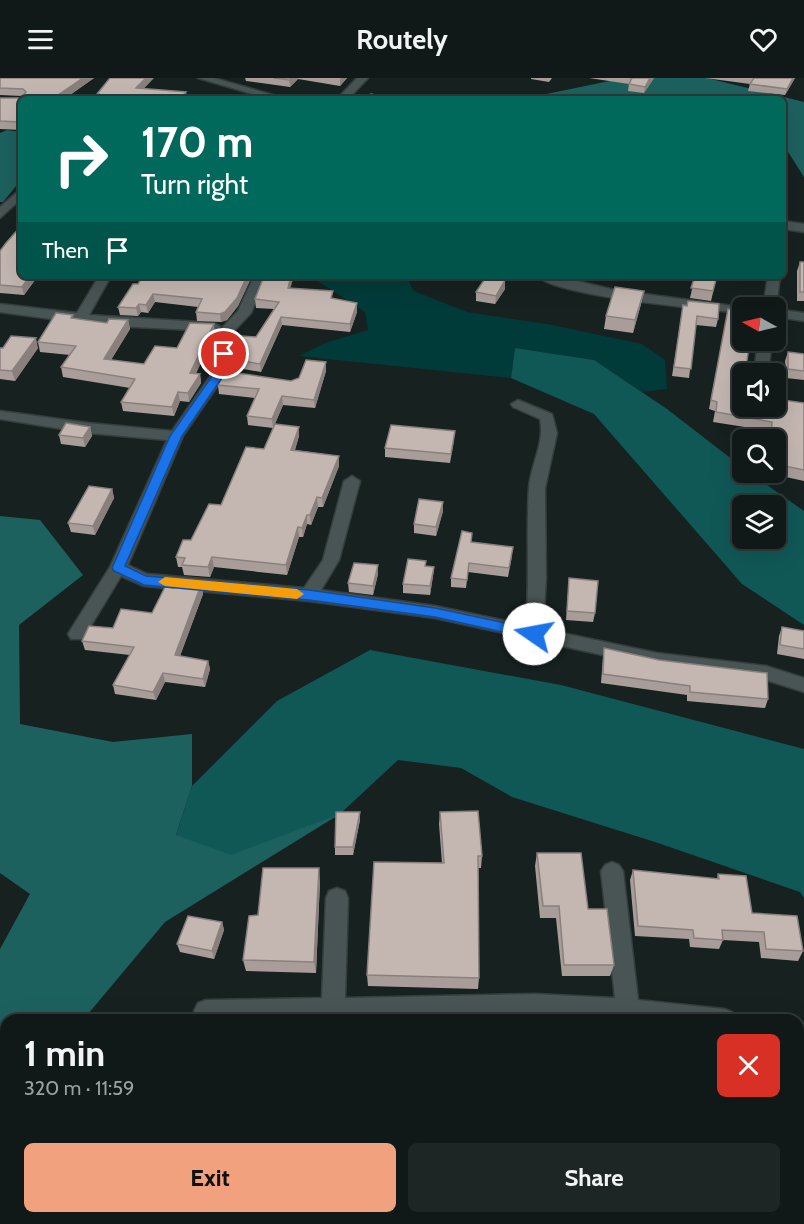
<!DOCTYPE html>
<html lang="en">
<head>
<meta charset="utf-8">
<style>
	:root { --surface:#101918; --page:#1e2625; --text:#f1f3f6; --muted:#9ca0a2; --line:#303837; --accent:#f2a17e }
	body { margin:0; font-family:Cabin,sans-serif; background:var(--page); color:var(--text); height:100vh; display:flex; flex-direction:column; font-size:22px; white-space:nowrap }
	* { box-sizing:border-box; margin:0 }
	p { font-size:20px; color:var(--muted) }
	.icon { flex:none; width:33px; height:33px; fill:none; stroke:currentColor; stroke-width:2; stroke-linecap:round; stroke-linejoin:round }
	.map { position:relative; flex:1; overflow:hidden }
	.panel { position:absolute; left:0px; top:936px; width:804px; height:210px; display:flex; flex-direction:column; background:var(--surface); border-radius:18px 18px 0 0; box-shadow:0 6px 24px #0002,0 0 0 2px var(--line) }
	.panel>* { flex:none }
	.hud { position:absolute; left:18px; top:18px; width:768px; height:183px; border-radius:9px; box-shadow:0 6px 24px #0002,0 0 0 2px var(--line); background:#00695c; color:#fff; overflow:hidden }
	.needle { width:39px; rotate:278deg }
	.fabs { position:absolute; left:732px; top:219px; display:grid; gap:12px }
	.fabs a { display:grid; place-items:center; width:54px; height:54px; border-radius:9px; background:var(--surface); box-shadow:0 6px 24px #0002,0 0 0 2px var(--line); font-size:30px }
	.pin { position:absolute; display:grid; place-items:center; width:51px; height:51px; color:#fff; margin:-26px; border:3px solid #fff; border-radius:50%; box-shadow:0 2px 6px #0007 }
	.me { position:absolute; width:66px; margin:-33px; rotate:282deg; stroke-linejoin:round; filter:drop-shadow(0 0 4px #0008) }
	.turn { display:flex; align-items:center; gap:21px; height:126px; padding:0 24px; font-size:27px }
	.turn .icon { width:78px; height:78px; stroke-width:2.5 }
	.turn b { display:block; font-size:42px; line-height:51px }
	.then { display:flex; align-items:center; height:57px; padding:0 24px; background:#0003; gap:12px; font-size:22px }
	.round { display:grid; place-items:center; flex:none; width:63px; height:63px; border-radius:9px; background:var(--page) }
	.headline { display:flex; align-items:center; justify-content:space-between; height:102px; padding:0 24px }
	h1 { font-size:36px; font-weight:700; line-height:45px }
	.primary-button { display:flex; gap:12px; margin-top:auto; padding:12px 24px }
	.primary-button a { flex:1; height:69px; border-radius:9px; background:var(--accent); color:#111; font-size:24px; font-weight:700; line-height:69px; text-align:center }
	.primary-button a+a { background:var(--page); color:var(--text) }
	header { display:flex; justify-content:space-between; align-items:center; height:78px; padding:0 24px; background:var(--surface); font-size:27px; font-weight:700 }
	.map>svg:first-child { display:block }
	.green { fill:#013b39 }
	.forest { fill:#1d615f }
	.water { fill:#105856; fill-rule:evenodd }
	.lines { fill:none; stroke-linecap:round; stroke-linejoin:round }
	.minor-casing { stroke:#363d3d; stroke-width:3 }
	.minor { fill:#485554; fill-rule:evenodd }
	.wall { fill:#a99d99 }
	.shaded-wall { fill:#89807d }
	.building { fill:#c4b7b2; stroke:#89807d; stroke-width:1.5 }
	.route { fill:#1a73e8; stroke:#114b97; stroke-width:1.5 }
	.slow { fill:#f59e0b }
</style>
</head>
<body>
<header><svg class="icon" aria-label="menu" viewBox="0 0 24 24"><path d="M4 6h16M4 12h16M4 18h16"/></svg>Routely<svg class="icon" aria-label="heart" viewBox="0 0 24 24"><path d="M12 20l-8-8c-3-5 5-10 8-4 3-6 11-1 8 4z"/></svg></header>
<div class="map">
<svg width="804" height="1146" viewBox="0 0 804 1146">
	<rect width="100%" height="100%" fill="#162120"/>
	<path class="green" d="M310,198h96l8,15 53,21 80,12 95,20 23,16 2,29 -25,3 -48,-32 -79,-12 -4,30 -212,-22 26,-13 43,-13 -3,-18z"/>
	<g class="forest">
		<path d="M624,0h83l97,24v75l-21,-33v-45h-261z"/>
		<path d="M7,52l14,2v48l-18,22h-3v-69z"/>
		<path d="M0,438l40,4 43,55 -64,50 1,99 93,18 79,-8v52l-16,49 164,-21 -175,108 -82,98h-77v93l-6,7v-171l30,-55 -30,-21z"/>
	</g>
	<g class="water">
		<path d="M515,270l79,12 73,49 75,58v5l8,1 54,38v114l-62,-41 -148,-170 -83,-36zM742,428h34v32h-34z"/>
		<path d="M370,572l191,35 243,64v149l-4,-6 -145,-50 -143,-45 -51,-29 -63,-8 -58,54 -109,41 -55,-20 16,-49 85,-85z"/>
		<path d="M804,954v192h-50l-2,-6h46v-173z"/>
	</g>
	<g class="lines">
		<defs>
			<g id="minor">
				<path d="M198,0h16l73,21h-17z"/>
				<path d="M357,0h11l-20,21h-11z"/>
				<path d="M21,111v10l-21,19v-11z"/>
				<path d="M783,143l21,3v8l-21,-3z"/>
				<path d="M99,198h12l-22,39 125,8 7,4 -7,4 -118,-6 -96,-13v-8l77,9z"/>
				<path d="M254,198h12l-15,37 -17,18 -7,41 -44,64 -55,129 19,9 157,14 19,-28 21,-79 8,-5 8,5 -21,79 -18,30 114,16 91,19c4,-46 0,-92 3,-138 2,-23 16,-44 11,-68l-27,-12 -2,-3 7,-4 34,14 5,19 -12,55 1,90 -3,51 114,24 109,13 38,12v14l-38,-12 -109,-13 -222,-49 -126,-17 -165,-15 -23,-10 -38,63h-12l-3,-5 42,-67 57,-127 -79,-7 -88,-14v-8l88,12 84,8 41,-59 7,-42 18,-19z"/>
				<path d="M537,198h19l59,14 133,18h-6v5c-37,-4 -184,-16 -205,-37z"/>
				<path d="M768,198h12l-4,33 28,4v8l-28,-4v-9h-13z"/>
				<path d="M758,262h14l-4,34h-14z"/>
				<path d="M612,784l7,3 4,6 15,129 86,9 8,3 4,8h-126l-75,-4 -334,4 -7,-9 4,-8 8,-3 116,-2 4,-100 3,-7 8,-3 8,3 3,7 -3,100 190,-4 80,4 -14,-127 4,-6z"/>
				<path d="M315,1140h26l-1,6h-26z"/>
			</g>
		</defs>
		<use href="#minor" class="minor-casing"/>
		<use href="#minor" class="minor"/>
	</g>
	<g class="wall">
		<path d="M0,0h94l-73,52 -21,-1v-31h21l1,-2 -22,-1z"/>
		<path d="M245,0h102l-7,8 -42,-7 -8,8 -44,-6z"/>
		<path d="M531,0h21l-3,4 -18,-3z"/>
		<path d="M589,0h65l-10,15 -16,-2 1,-7z"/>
		<path d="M705,0h90l-10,17 -37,-4 2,-7z"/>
		<path d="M144,11l42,3 1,7h-89l-1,-5z"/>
		<path d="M0,173l21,25h17l-14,19 -24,-2z"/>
		<path d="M800,184h4v39h-7v-30z"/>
		<path d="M177,198h75l-14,30 -11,14 -6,2 -24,-1 -1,-9 2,-5 -43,-5 -7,11 -7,-1 -3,4 -18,-1 -2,-8 20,-23 38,-6z"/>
		<path d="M695,198h22l-6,25 -21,-3z"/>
		<path d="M505,202v9l-10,15 -19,-3v-9z"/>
		<path d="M291,210l42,10 24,14 -7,20 -68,-7 -21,47 -29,-5 -1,-8 25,-22 18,-28 -18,-1 -1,-9z"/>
		<path d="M644,213l-3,13 -8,29 -29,-4 2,-13z"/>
		<path d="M683,227l35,14 -2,8 -20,-2 -7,53 -17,-2z"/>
		<path d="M728,231l14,85 62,9v78l-27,-6 4,-26 -5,-1v-8h-7l1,-9 -57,-9 2,-11 -6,-2z"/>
		<path d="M74,241l33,4 21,-3 2,9 -19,31 33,4 33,-16 38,-15 -19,40 4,1 1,9 -12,19 -9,-1 -6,15 -51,-5 -2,-9 9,-14 -67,-11 -2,-10 9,-12 -30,-3 -2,-10z"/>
		<path d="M0,270h38l-23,33 -15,-2z"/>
		<path d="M788,274l16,2v26l-18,-2 -1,-17z"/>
		<path d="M326,284v9l-11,37 -32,-3 -8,19 24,12 -4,14 44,6v10l-16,41h-5l-7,18 -4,-1 -4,13h-4l-12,38 -73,-8 -4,10 -26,-2 -2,-8h-4l-2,-10 45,-52 43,-56 9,-21 -25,-3 -1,-9 8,-18 -36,-4 -1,-9 73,-4 8,-3z"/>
		<path d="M90,349l2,9 -7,11 -24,-3 -2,-9z"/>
		<path d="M454,362l-4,23 -65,-6v-9z"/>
		<path d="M112,411l2,9 -19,37 -24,-3 -3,-9z"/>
		<path d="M443,433l-7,25 -22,-3v-9z"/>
		<path d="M471,464l41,14 -4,21 -40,-5 -2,16 -15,-1v-9z"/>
		<path d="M378,487v9l-5,21 -24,-3 -1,-9z"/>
		<path d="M426,488l8,1 -1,9 -3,19 -27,-2v-9z"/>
		<path d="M569,500l26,35 -2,9 -27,-2z"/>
		<path d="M201,507l2,9 -23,62 28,5 2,8 -5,18 -40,-5 -9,18 -41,-6 -2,-9 17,-30 -45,-5 -3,-9 31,-13 39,-15 22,-25z"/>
		<path d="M782,549l22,4v28l-27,-5 2,-18z"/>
		<path d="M556,564l-3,14 -19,-4v-5z"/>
		<path d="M604,570l55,12 109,39 -3,9 -78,-7v-6l-86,-12 2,-26z"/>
		<path d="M360,734v8l-7,35h-18v-8z"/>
		<path d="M440,734l42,44 -1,12h-3l1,110 -1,11 -110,-3 -1,-11 75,-112 -3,-39z"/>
		<path d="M537,775l51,56 26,56 -4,11h-48l-6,-58h-16l-5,-52z"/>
		<path d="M633,792l84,9 1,-5 34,39 51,38 -5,10 -37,-3 -2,-16 -36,-2 -4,9 -29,-2 -1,-8 -54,-3 -5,-56z"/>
		<path d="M320,803l-4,92 -70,-2 -3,-11 15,-45z"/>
		<path d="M222,844l2,8 -10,29 -34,-7 -3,-8z"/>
		<path d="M6,1097v30h-6v-20z"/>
	</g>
	<g class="shaded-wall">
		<path d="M83,0h11l-30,21h-12z"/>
		<path d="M146,0h8l-16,17 -2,-7z"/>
		<path d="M292,0h6v1l-8,8 -1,-7z"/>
		<path d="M341,0h6l-7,8v-7z"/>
		<path d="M650,0h4l-10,15 1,-6z"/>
		<path d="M793,0h2l-10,17 2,-6z"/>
		<path d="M186,14l1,7h-7z"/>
		<path d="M30,198h8l-14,19 -2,-8z"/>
		<path d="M247,198h5l-14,30 -11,14 -6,2 -1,-8z"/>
		<path d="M291,198h3l-6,20v-8z"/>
		<path d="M505,202v9l-10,15 1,-8z"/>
		<path d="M644,213l-3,13 -8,29 2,-13z"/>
		<path d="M153,216l2,8 -7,11 -2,-8z"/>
		<path d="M357,225v9l-7,20v-8z"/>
		<path d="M139,226l2,8 -3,4 -2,-8z"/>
		<path d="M281,239l1,8 -21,47 -1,-8z"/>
		<path d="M128,242l2,9 -24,39 -2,-9z"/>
		<path d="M214,246l1,9 -23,49 -2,-9z"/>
		<path d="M36,260l2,10 -23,33 -3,-10z"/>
		<path d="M326,284v9l-11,37 -1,-8z"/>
		<path d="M200,296l1,9 -12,19 -1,-9z"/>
		<path d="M178,314l2,9 -6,15 -2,-9z"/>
		<path d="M282,318l1,9 -10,23 -1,-9z"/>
		<path d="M90,349l2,9 -7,11 -2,-9z"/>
		<path d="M299,349v9l-7,23 -1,-9z"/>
		<path d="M339,378v10l-16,41 -1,-9z"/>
		<path d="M112,411l2,9 -19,37 -2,-9z"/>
		<path d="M317,419l1,10 -7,18 -1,-10z"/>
		<path d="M443,424v9l-7,25v-9z"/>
		<path d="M307,437v9l-4,13 -1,-9z"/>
		<path d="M298,449l1,10 -12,38 -1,-10z"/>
		<path d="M212,479l2,10 -4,10 -2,-10z"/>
		<path d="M378,487v9l-5,21v-9z"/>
		<path d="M434,489l-1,9 -3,19v-9z"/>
		<path d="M201,507l2,9 -26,70 -2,-9z"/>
		<path d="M208,583l2,8 -5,18 -2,-8z"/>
		<path d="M163,595l2,9 -9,18 -3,-8z"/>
		<path d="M360,734v8l-7,35v-8z"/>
		<path d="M319,790l1,13 -4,92 -2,-11z"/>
		<path d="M222,844l2,8 -10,29 -2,-8z"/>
		<rect x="219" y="1140" width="3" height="6"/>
	</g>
	<g class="building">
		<path d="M0,0h83l-31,21h-31v22l-2,1 -19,-1v-23h21l5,-6 -3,-3 -23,-1z"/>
		<path d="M110,0h36l-10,10 50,4 -6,7h-67l2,-2 -18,-3z"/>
		<path d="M274,0h18l-3,2z"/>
		<path d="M630,0h20l-5,9 -16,-3 3,-6z"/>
		<path d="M754,0h39l-6,11 -37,-5z"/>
		<path d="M371,16l21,5h-29z"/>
		<path d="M21,148v50h9l-8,11 -22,-2v-34l6,-8z"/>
		<rect x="800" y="184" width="4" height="30"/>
		<path d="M143,198l33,2 1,-2h70l-10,22 -12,14 -5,2 -24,-2 6,-13 -49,-5 -7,11 -7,-1 -3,4 -18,-1 15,-23h5z"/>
		<path d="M264,198h27l-3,12 45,3 -2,7 26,5 -7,21 -69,-7 -21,47 -29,-5 10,-23 15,1 23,-35 -24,-3z"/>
		<path d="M695,198h22l-4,15 -22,-3z"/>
		<path d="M486,199l19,3 -9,16 -20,-4z"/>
		<path d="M615,209l29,4 -9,29 -29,-4z"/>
		<path d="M688,223l31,3 -1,15 -21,-3 -6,53 -17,-2 9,-62 4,1z"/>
		<path d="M728,231l14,2v29h8l-5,34h-3v32h34v-7l28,4v67l-24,-5 4,-26 -13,-2 1,-15 -56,-10 1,-10 -6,-2z"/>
		<path d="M56,235l17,2 -2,3 36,5 2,-4 19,1 -24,39 40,5 11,-18 22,2 13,-25 24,1 -24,49 10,1 -12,19 -10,-1 -6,15 -51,-5 14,-23 -74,-12 15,-21 -38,-4z"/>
		<path d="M11,258l25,2 -24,33 -12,-1v-22h3z"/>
		<path d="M788,274l16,2v17l-16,-2z"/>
		<path d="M306,282l20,2 -12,38 -32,-4 -10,23 -25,-3 12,-27 -41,-4 7,-14 66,10 8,-3z"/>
		<path d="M66,345l24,4 -7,11 -24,-3z"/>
		<path d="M275,346l24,3 -8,23 48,6 -17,42 -5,-1 -7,18h-3l-5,13 -4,-1 -12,38 -74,-8 -4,10 -26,-2 3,-7 -9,-1 7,-17h8l18,-36 12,1 25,-58 18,2z"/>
		<path d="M391,347l64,6 -4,23 -66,-6z"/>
		<path d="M89,408l23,3 -19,37 -25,-3z"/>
		<path d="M419,421l24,3 -7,25 -22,-3z"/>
		<path d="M462,453l10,2 -1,9 42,5 -4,21 -40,-5 -2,17 -16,-2z"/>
		<path d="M408,481l18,2 -1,5 9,1 -4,19 -27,-2z"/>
		<path d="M354,485l24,2 -5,21 -25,-3z"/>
		<path d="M569,500l29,3 -3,32 -28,-2z"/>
		<path d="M176,505l25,2 -26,70 33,6 -5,18 -40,-6 -10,19 -40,-7 21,-38 -52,-6 7,-15 24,2 8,-19 31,4 13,-26 9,1z"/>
		<path d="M782,549l22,4v18l-24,-4z"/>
		<path d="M537,560l19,4 -2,9 -20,-4z"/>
		<path d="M604,570l55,12 108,13 1,26 -78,-7v-6l-87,-12z"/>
		<path d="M478,733l4,45h-4l1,122 -112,-3 7,-113 70,1 -4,-51z"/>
		<path d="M336,734h24l-7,35h-18z"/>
		<path d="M537,775h44l7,56h19l7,56h-50l-5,-59h-16z"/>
		<path d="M263,790h56l-5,94 -71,-2 6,-44 9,-1z"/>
		<path d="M633,792l86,9 -1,-5 28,2 6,37 45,3 6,35 -37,-2 -2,-17 -42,-2 1,10 -29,-2 -1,-8 -55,-4z"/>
		<path d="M188,838l34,6 -10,29 -35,-7z"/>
		<path d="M6,1097v24h-6v-14z"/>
		<path d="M172,1140h47v6h-48z"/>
		<rect x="462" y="1140" width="118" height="6"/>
	</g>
	<path class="route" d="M224,273l6,3 -4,18 -44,64 -57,130 21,10 163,14 126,18 99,21 7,5 -2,3 -5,2 -99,-22 -126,-17 -165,-15 -30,-14 -2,-3 58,-132 45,-64 4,-18z"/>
	<path class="slow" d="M165,499l132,12 7,5 -7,5 -132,-13 -7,-4z"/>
</svg>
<div class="fabs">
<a><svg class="needle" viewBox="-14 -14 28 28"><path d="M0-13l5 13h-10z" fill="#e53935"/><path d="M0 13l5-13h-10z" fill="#9ca0a2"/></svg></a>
<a><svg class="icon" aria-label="sound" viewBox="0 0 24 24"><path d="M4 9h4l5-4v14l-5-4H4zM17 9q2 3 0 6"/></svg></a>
<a><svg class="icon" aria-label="search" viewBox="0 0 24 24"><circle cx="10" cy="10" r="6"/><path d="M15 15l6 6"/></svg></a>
<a><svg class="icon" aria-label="layers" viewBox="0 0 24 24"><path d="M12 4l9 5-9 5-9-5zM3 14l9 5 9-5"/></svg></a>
</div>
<div class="pin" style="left:224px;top:276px;background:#d93025"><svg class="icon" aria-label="arrive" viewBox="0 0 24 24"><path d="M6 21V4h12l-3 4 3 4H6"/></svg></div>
<svg class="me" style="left:534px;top:556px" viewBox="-20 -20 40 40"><circle r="19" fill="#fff"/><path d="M0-13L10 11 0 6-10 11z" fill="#1a73e8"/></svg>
<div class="hud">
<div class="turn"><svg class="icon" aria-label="right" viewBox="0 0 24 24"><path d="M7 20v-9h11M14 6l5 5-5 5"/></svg><div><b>170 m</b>Turn right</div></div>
<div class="then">Then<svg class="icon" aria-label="arrive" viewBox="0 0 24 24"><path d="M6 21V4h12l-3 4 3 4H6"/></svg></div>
</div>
<section class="panel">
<div class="headline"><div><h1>1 min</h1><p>320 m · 11:59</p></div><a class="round" style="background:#d93025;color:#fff"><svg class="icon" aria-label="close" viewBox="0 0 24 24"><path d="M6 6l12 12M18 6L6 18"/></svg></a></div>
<div class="primary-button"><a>Exit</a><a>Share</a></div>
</section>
</div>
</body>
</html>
